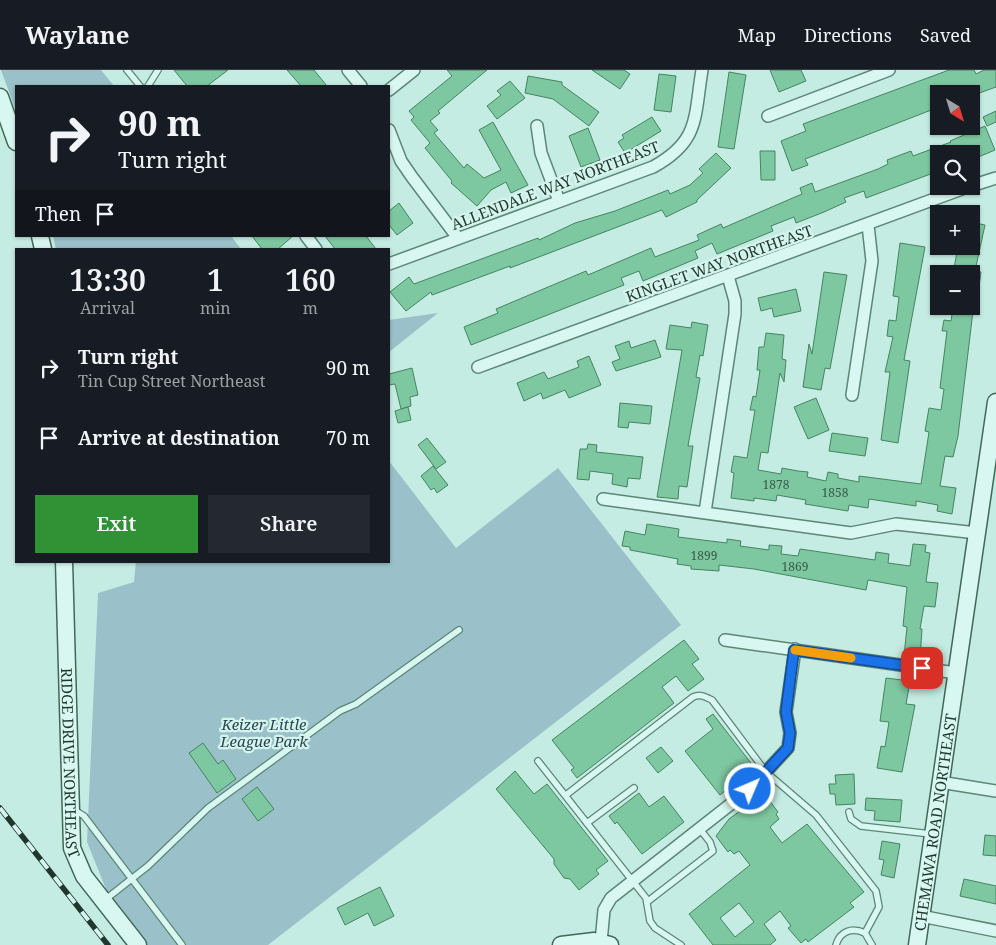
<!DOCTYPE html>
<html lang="en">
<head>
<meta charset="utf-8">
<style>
	:root { --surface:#171b24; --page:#242831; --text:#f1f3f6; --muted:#9ea1a6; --line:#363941; --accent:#309135 }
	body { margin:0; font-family:"Noto Serif",serif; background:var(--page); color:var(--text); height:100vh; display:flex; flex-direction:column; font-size:19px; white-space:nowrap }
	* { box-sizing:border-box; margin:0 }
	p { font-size:16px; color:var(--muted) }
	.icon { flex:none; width:28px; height:28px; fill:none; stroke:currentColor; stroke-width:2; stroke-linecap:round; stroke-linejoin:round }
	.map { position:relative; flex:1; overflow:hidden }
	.panel { position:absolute; left:15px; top:178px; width:375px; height:315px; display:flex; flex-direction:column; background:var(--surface); border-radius:0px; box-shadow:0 1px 4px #0004 }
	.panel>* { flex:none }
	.banner { position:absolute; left:15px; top:15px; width:375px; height:152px; border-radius:0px; box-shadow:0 1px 4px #0004; background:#171b24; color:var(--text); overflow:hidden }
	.needle { width:32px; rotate:142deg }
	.buttons { position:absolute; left:930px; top:15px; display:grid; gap:10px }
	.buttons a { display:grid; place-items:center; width:50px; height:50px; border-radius:0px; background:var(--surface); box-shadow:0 1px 4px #0004; font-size:25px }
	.pin { position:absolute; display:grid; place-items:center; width:42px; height:42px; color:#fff; margin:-21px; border-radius:10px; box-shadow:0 2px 8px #0006 }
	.me { position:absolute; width:55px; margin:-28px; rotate:45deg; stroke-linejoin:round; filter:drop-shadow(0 0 4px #0008) }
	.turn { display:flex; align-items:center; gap:18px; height:105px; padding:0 20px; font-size:22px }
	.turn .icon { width:65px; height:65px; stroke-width:2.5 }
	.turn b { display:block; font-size:35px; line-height:42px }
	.then { display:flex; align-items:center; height:48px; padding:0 20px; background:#0003; gap:10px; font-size:19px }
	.eta { display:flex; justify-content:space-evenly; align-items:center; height:85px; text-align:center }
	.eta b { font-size:30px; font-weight:600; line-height:35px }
	.action { display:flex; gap:10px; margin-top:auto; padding:10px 20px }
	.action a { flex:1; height:58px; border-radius:0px; background:var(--accent); color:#fff; font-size:20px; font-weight:600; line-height:58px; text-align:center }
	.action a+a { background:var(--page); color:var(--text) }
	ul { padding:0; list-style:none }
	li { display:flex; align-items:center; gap:15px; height:70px; padding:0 20px }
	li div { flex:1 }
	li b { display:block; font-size:19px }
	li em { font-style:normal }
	header { display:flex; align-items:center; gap:30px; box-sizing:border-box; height:70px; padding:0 25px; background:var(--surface); border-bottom:1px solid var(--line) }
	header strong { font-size:24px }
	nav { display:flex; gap:28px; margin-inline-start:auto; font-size:18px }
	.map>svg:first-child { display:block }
	.green { fill:#9ac1c9 }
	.building { fill:#7ec8a1; stroke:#448461; fill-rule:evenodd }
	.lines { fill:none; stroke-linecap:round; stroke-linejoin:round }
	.lane-casing { stroke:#5c8675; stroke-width:8 }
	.street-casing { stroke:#5c8675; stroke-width:14 }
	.secondary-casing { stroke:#406856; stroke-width:19 }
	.lane { stroke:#d8f7f0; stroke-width:5.5 }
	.street { stroke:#d8f7f0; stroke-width:11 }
	.secondary { stroke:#d8f7f0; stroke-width:16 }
	.rail-casing { stroke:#1f372c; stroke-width:5.5 }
	.rail { stroke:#d5f4ed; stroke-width:4; stroke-dasharray:11; stroke-linecap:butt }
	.route-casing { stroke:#114b97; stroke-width:12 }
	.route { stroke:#1a73e8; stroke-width:9 }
	.slow { stroke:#f59e0b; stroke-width:9 }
	.labels { text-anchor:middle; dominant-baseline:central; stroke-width:4.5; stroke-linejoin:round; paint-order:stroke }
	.number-label { font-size:12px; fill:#375b49 }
	.street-label { font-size:15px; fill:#1f372c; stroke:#d5f4ed }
	.park-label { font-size:15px; font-style:italic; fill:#274552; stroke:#d5f4ed }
</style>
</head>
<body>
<header>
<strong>Waylane</strong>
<nav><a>Map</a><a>Directions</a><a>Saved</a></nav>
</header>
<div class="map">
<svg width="996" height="875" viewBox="0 0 996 875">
	<rect width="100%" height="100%" fill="#c5ece3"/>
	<g class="green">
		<path d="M1,0h100l13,16h-98v25z"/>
		<path d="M53,166h178l10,13h-185z"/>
		<path d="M438,243l-49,39v-32z"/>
		<path d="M389,391l67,87 102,-80 123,157 -413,320h-124l-32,-41 -25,-62 11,-249 36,-11 2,-21h253z"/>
	</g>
	<g class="building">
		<path d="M174,0h54l-21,16h-20z"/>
		<path d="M287,0h27l13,16h-26z"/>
		<path d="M447,0h40l-49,41 2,2 -10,8 8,9 -4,3 30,35 3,-4 17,14 17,-8 -22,-40 14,-8 35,63 -17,8 -5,-11 -15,8 -14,16 -26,-23 1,-2 -27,-33 5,-5 -19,-23 3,-3 -5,-6 43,-35z"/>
		<path d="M592,0h32l6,4 -10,15z"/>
		<path d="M770,0h31l5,11 -27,11z"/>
		<path d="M949,0h25l2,4 8,-4h12v17l-25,9v-2h-32v13l-134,52 3,6 -16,6 -11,-30 25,-10 -3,-7z"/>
		<path d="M729,2l17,3 -12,74 -16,-2z"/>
		<path d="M659,4l17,2 -5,36 -17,-2z"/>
		<path d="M528,6l34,6v3l37,27 -10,14 -36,-27 -28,-6z"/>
		<path d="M510,11l15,17 -28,21 -10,-13 14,-11 -4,-4z"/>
		<path d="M996,41v11l-9,4 -4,-9z"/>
		<path d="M652,47l9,14 -36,22 -7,-11 6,-4 -2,-3z"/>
		<path d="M985,56l10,24 -19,8 -5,1v-5h-32v14l-4,1 1,3 -70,26 -2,-7 -20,7 2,4 -22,10 -28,11 -2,-6 -23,9 2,5 -56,23 -5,-11 -17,8 3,7 -55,23 -4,-10 -18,7 3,7 -153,60 -7,-18 34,-14 -2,-4 90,-38 2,4 63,-27 4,9 44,-17 -2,-5 24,-11 2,4 79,-34 -2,-6 12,-5 3,9 63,-23 10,-5 -1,-4 24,-9 2,5 38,-14 -1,-1z"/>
		<path d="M588,58l12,32 -19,7 -12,-31z"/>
		<path d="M760,81h15v29h-14z"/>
		<path d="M716,83l15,15 -34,32v2l-31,15 -4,-7 -152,58v-2l-78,29 -1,-3 -25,19 -16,-19 19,-15 5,7 124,-46 1,2 36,-17 40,-12 53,-21 2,4 20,-9 13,-12 -4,-4z"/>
		<path d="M399,133l14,20 -16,12 -8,-10v-14z"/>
		<path d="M971,152l14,3 -10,46 6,1 -4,30h-6v-28h-18l5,-28h13z"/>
		<path d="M252,166h41l-15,13h-16z"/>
		<path d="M325,166h41l10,13h-41z"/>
		<path d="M900,173l25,4 -21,113 6,1 -12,82 -17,-3 9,-68h-5l8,-35 -6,-1 2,-16 7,1 3,-24 -6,-1z"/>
		<path d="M824,202l23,3 -17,94 -5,-1 -4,22 -18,-3 6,-43 3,10z"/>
		<path d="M796,219l5,22 -27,6 -2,-9 -11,3 -3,-13z"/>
		<path d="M953,238l20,3 -15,125 -5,21 -8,-1 -5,30 16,2 -4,26 -15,-3 1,-6 -22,-4v5l-47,-7 -1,9 -19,-3 -1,6 -43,-7 1,-4 -29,-5 -1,6 -22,-3v3l-23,-3 3,-25 -3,-1 3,-16 13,2 8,-48h-5l3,-14 3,1 4,-27h-3l2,-23h5l2,-14 18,2 -2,24 4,1 -2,22 -4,-9 -12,80 -7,-1 -3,18 23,4 1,-6 16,3 10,1 -1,5 19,4 2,-9 10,2v4l21,4v-6l62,8 8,-52 -4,-1 4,-23 12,2 3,-21 -4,-1 7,-57h-5l2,-11 7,1z"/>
		<path d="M692,252l16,3 -5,31 -3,-1 -4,22 4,1 -12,68h5l-6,41 -8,-1 -1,13 -21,-2 25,-147 -16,-1 4,-24 21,3z"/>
		<path d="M655,270l6,17 -45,14 -4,-9 8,-3 -5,-13 14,-5 2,7z"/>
		<path d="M589,286l12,29 -32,13 -4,-8 -22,9 -2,-6 -17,8 -7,-18 27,-11 4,7 31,-12 -2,-6z"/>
		<path d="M412,298l6,27 -8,2 1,9 -10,3 -6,-25 -6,1v-11z"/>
		<path d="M816,328l13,32 -21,9 -14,-32z"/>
		<path d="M620,333l32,3 -2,18 -21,-2 -1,6 -10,-1z"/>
		<path d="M408,337l3,13 -13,3 -3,-12z"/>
		<path d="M832,363l36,5 -3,18 -36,-5z"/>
		<path d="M427,368l19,24 -10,7 -18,-24z"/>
		<path d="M588,374l9,1 -1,7 47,5 -3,22 -12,-1 -1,9 -15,-3 1,-10 -23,-3 -1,9 -12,-1 3,-30h7z"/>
		<path d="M433,396l15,19 -11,8 -3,-5 -3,2 -10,-14z"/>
		<path d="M647,454l32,5 -1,8 49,6v-4l14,2 -1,5 29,4v-5l13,1 -1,8 17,2 2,-7 75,11 1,-8 13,2 -1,9 22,3 3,-22 13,1 -1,7 5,1 -4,29 12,1 -3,24 -11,-1 -4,23h2l-2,29 -16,-2 3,-29 -4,-1 4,-39 -39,-7 -2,10 -112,-21 -35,-4v6l-28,-2v-3l-14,-2 1,-5 -48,-9v-3l-8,-1 3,-15 20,4z"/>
		<path d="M684,570l15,19 -7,5 12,15 -16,12 -12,-15 -14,11 12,16 -97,75 -6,-8 3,-2 -22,-28z"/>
		<path d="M886,608l24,3 -4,23 9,1 -13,67 -25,-4 4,-22 4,1 4,-25 -9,-1z"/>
		<path d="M713,644l41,53 -34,28 -35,-44 28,-22 -7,-10z"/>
		<path d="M203,673l15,21 5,-4 13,19 -19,14 -28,-40z"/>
		<path d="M661,677l12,14 -15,12 -12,-15z"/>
		<path d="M515,701l19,23 13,-10 61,77 -12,9 3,4 -20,16 -9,-11 -6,-1 -10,-14v-5l-58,-70z"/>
		<path d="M854,704l1,30 -19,1 -1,-11h-5l-1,-10h7l-1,-9z"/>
		<path d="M257,717l17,22 -16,12 -16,-22z"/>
		<path d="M639,723l10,14 15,-11 20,26 -42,32 -25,-32 -2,2 -6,-8z"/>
		<path d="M766,726l12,16 -2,2 3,5 -9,8 12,16 25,-19 57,68 -14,11 4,4 -46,35 -2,-3 -5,4 -13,-15 3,-2 -11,-15 -16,13 12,16 -6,5h-57l-24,-31 61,-49 -11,-14 -5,3 -4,-4 -2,2 -12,-16 13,-17 29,-21 3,3zM739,833l15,19 -19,15 -15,-19z"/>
		<path d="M866,728l36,2 -2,22 -26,-2 1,-9 -10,-1z"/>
		<path d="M985,765l11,1v20l-13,-1z"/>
		<path d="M882,771l18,3 -6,34 -13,-3 3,-15 -5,-1z"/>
		<path d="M964,809l32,7v18l-36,-8z"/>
		<path d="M380,817l14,29 -20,10 -6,-13 -23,12 -8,-17z"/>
	</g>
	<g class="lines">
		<defs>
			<g id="lane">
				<path d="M127,0l13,16"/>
				<path d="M148,16l10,-16"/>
				<path d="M538,691l108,137 4,23 5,7 26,17"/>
				<path d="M566,725l127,-98c7,-3 11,-1 19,3l54,72 50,43 60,76 3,16 -14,26"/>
				<path d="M73,739l11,7 98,129"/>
				<path d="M849,742l2,7 10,7 70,8"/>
				<path d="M587,753l47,-35"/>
				<path d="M106,829l42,-33 60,-58 132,-97 16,-7 103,-74"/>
				<path d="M647,832l66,-51 -3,-9 -11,-14"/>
				<path d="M836,875c4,-14 16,-18 29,-12l7,12"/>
			</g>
			<g id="street">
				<path d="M348,0l13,16"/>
				<path d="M389,20l25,-20"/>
				<path d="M768,46l121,-46"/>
				<path d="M537,56l4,27 18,48"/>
				<path d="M389,60l12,31 11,16 46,61"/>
				<path d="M971,116l25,-8"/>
				<path d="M306,166l10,13"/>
				<path d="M389,194l264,-97c47,-26 41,-49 49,-97"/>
				<path d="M478,297l492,-181"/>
				<path d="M852,325l20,-134 -4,-36"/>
				<path d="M603,429l248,34 45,-9 81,9"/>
				<path d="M705,442l30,-198v-13l-7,-25"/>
				<path d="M725,570l231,33"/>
				<path d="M940,712l56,9"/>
				<path d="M921,846l75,15"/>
				<path d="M601,872l3,-32 7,-12 139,-109 38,-41 2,-15 -4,-21 9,-63"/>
			</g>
			<g id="secondary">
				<path d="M0,27l16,45"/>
				<path d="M40,166l3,13"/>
				<path id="s1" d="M64,491l8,287 12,28 54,69"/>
				<path d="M561,875l33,-4 16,4"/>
				<path id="s2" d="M917,875l79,-543"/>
			</g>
		</defs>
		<use href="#lane" class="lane-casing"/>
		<use href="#street" class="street-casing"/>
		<use href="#secondary" class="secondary-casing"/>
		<use href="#lane" class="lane"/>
		<use href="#street" class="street"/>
		<use href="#secondary" class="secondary"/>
		<defs>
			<path id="rail" d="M0,738l108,137"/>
		</defs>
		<use href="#rail" class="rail-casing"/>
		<use href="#rail" class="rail"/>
	</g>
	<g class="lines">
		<defs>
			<path id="route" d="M750,719l38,-41 2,-15 -4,-21 8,-62 128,18"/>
		</defs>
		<use href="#route" class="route-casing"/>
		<use href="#route" class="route"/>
		<path class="slow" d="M795,580l56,8"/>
	</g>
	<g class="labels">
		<g class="number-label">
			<text x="776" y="414">1878</text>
			<text x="835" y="422">1858</text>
			<text x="704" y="485">1899</text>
			<text x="795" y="496">1869</text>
		</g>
		<g class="street-label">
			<text transform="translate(555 115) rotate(-21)">ALLENDALE WAY NORTHEAST</text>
			<text transform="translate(719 193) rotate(-20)">KINGLET WAY NORTHEAST</text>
			<text stroke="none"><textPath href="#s1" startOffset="202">RIDGE DRIVE NORTHEAST</textPath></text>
			<text stroke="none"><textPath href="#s2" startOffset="124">CHEMAWA ROAD NORTHEAST</textPath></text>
		</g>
		<g class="park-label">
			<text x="264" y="654">Keizer Little<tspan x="264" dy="17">League Park</tspan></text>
		</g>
	</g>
</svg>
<div class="buttons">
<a><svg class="needle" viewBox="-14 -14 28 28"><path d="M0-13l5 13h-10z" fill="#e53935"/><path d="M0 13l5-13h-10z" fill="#9ea1a6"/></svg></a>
<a><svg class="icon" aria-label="search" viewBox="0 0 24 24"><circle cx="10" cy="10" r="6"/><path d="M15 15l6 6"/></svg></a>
<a>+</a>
<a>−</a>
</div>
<div class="pin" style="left:922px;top:598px;background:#d93025"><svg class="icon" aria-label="arrive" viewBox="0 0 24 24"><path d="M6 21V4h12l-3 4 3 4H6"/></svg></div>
<svg class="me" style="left:750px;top:719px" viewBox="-20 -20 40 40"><circle r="17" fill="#1a73e8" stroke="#fff" stroke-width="3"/><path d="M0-11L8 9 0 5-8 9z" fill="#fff"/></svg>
<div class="banner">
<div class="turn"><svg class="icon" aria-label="right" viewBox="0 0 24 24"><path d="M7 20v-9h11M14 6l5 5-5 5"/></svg><div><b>90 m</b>Turn right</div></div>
<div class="then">Then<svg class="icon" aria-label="arrive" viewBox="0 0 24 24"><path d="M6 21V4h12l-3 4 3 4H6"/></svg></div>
</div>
<section class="panel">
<div class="eta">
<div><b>13:30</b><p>Arrival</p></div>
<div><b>1</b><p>min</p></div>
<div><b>160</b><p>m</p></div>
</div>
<ul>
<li><svg class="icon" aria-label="right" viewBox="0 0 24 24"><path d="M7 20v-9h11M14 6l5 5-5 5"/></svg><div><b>Turn right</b><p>Tin Cup Street Northeast</p></div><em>90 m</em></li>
<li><svg class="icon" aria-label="arrive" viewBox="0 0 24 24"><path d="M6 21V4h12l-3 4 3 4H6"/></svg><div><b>Arrive at destination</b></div><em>70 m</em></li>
</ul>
<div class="action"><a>Exit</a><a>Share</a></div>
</section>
</div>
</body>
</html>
